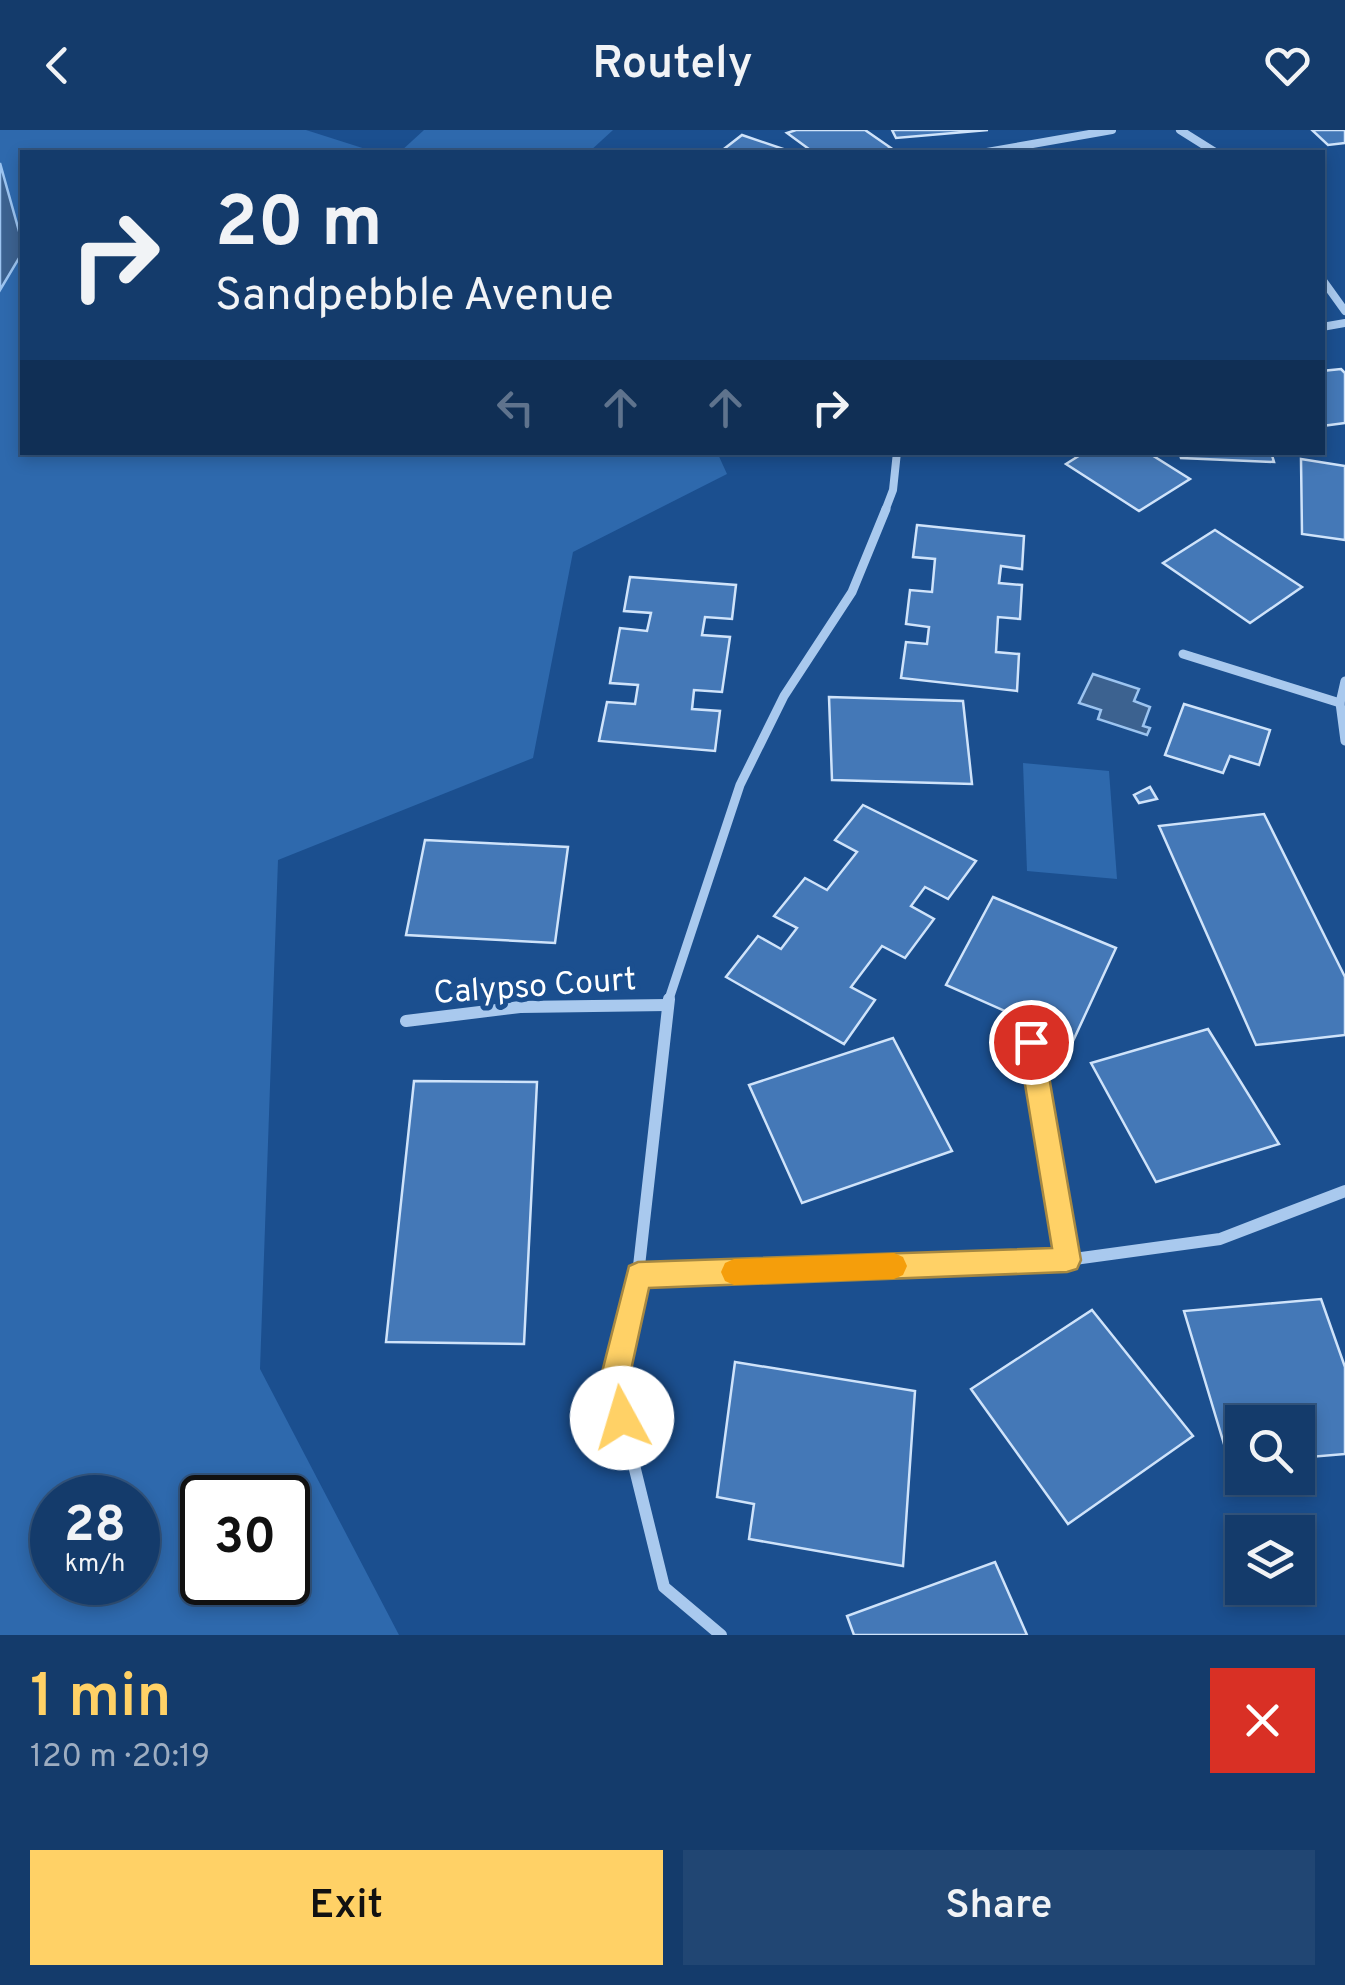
<!DOCTYPE html>
<html lang="en">
<head>
<meta charset="utf-8">
<style>
	:root { --surface:#143b6b; --page:#214673; --text:#f1f3f6; --muted:#9dadc1; --line:#33557e; --accent:#ffd166 }
	body { margin:0; font-family:Overpass,sans-serif; background:var(--page); color:var(--text); height:100vh; display:flex; flex-direction:column; font-size:38px; white-space:nowrap }
	* { box-sizing:border-box; margin:0 }
	p { font-size:32px; color:var(--muted) }
	.icon { flex:none; width:55px; height:55px; fill:none; stroke:currentColor; stroke-width:2; stroke-linecap:round; stroke-linejoin:round }
	.map { position:relative; height:1505px; overflow:hidden }
	.panel { display:flex; flex-direction:column; background:var(--surface); flex:1 }
	.panel>* { flex:none }
	.banner { position:absolute; left:20px; top:20px; width:1305px; height:305px; border-radius:0px; box-shadow:0 5px 15px #0003,0 0 0 2px var(--line); background:#143b6b; color:var(--text); overflow:hidden }
	.buttons { position:absolute; left:1225px; top:1275px; display:grid; gap:20px }
	.buttons a { display:grid; place-items:center; width:90px; height:90px; border-radius:0px; background:var(--surface); box-shadow:0 5px 15px #0003,0 0 0 2px var(--line); font-size:50px }
	.speed { position:absolute; left:30px; top:1345px; display:flex; gap:20px; font-size:50px; font-weight:700; text-align:center }
	.speed>* { display:grid; place-content:center; width:130px; height:130px; border-radius:50%; background:var(--surface); box-shadow:0 5px 15px #0003,0 0 0 2px var(--line); line-height:1 }
	.speed small { font-size:25px; font-weight:400 }
	.speed .limit { border:5px solid #111; border-radius:15px; background:#fff; color:#111 }
	.pin { position:absolute; display:grid; place-items:center; width:85px; height:85px; color:#fff; margin:-42px; border:5px solid #fff; border-radius:50%; box-shadow:0 2px 10px #0007 }
	.me { position:absolute; width:110px; margin:-55px; rotate:354deg; stroke-linejoin:round; filter:drop-shadow(0 0 8px #0008) }
	.turn { display:flex; align-items:center; gap:35px; height:210px; padding:0 30px; font-size:45px }
	.turn .icon { width:130px; height:130px; stroke-width:2.5 }
	.turn b { display:block; font-size:70px; line-height:85px }
	.lanes { display:flex; align-items:center; height:95px; padding:0 30px; background:#0003; justify-content:center; gap:50px; direction:ltr }
	.lanes .off { opacity:.35 }
	.round { display:grid; place-items:center; flex:none; width:105px; height:105px; border-radius:0px; background:var(--page) }
	.head { display:flex; align-items:center; justify-content:space-between; height:170px; padding:0 30px }
	h1 { font-size:60px; font-weight:600; line-height:75px; color:var(--accent) }
	.primary-button { display:flex; gap:20px; margin-top:auto; padding:20px 30px }
	.primary-button a { flex:1; height:115px; border-radius:0px; background:var(--accent); color:#111; font-size:40px; font-weight:600; line-height:115px; text-align:center }
	.primary-button a+a { background:var(--page); color:var(--text) }
	header { display:flex; justify-content:space-between; align-items:center; height:130px; padding:0 30px; background:var(--surface); font-size:45px; font-weight:600 }
	.map>svg:first-child { display:block }
	.green { fill:#2e69ad; fill-rule:evenodd }
	.water { fill:#3c6290; stroke:#9cc4f0; stroke-width:2.5 }
	.building { fill:#4478b7; stroke:#cfe3fa; stroke-width:2.5 }
	.lines { fill:none; stroke-linecap:round; stroke-linejoin:round }
	.minor-far2 { stroke:#a9c9ee; stroke-width:8 }
	.minor-far1 { stroke:#a9c9ee; stroke-width:9 }
	.minor { stroke:#a9c9ee; stroke-width:12 }
	.route { fill:#ffd166; stroke:#a68842; stroke-width:2.5 }
	.slow { fill:#f59e0b }
	.labels { text-anchor:middle; dominant-baseline:central; stroke-width:10; stroke-linejoin:round; paint-order:stroke }
	.street-label { font-size:32px; fill:#fff; stroke:#1b4f8f }
</style>
</head>
<body>
<header><svg class="icon" aria-label="back" viewBox="0 0 24 24"><path d="M15 5l-7 7 7 7"/></svg>Routely<svg class="icon" aria-label="heart" viewBox="0 0 24 24"><path d="M12 20l-8-8c-3-5 5-10 8-4 3-6 11-1 8 4z"/></svg></header>
<div class="map">
<svg width="1345" height="1505" viewBox="0 0 1345 1505">
	<rect width="100%" height="100%" fill="#1b4f8f"/>
	<g class="green">
		<path d="M0,0h306l69,22h-353v90l-22,-79z"/>
		<path d="M424,0h189l-24,22h-189z"/>
		<path d="M22,123v199h695l10,22 -154,78 -40,206 -255,102 -18,509 139,266h-399v-1345zM52,1368h86v84h-86zM202,1368h86v84h-86z"/>
		<path d="M1023,633l86,8 8,108 -90,-8z"/>
	</g>
	<g class="water">
		<path d="M0,33l22,79v11l-22,37z"/>
		<path d="M1093,544l46,15 -5,12 16,6 -7,19 7,2 -3,7 -49,-16 3,-9 -22,-7z"/>
	</g>
	<g class="building">
		<path d="M796,0h69l26,18 -13,4h-65l-26,-19z"/>
		<path d="M892,0h96l-92,8z"/>
		<path d="M1312,0h33v13l-17,2z"/>
		<path d="M742,5l50,17h-72z"/>
		<path d="M1341,239l4,4v50l-23,3v-55z"/>
		<path d="M1085,322h62l43,27 -51,32 -73,-47z"/>
		<path d="M1179,322h92l3,10 -93,-4z"/>
		<path d="M1301,329l44,7v74l-43,-6z"/>
		<path d="M917,395l107,11 -2,33 -21,-3 -2,17 23,2 -2,34 -22,-2 -2,35 23,2 -2,37 -116,-13 5,-36 21,2 2,-17 -23,-3 4,-34 22,2 3,-33 -22,-2z"/>
		<path d="M1215,400l87,57 -52,36 -87,-60z"/>
		<path d="M630,447l106,8 -4,34 -27,-2 -3,18 28,2 -8,55 -28,-2 -2,19 28,2 -5,40 -116,-10 8,-39 28,2 3,-19 -28,-2 10,-55 27,3 4,-18 -27,-2z"/>
		<path d="M829,567l134,4 9,83 -140,-4z"/>
		<path d="M1184,574l86,26 -11,35 -29,-9 -7,17 -58,-18z"/>
		<path d="M1150,657l7,12 -18,4 -5,-8z"/>
		<path d="M863,675l113,56 -28,38 -23,-12 -14,19 23,13 -29,39 -23,-12 -31,41 24,13 -31,44 -118,-67 32,-41 23,13 16,-21 -23,-12 31,-38 22,12 30,-38 -22,-12z"/>
		<path d="M1264,684l81,163v58l-89,10 -97,-219z"/>
		<path d="M425,710l143,7 -13,96 -149,-8z"/>
		<path d="M993,767l123,51 -43,93 -127,-56z"/>
		<path d="M1208,899l71,115 -123,38 -65,-119z"/>
		<path d="M893,908l59,113 -150,52 -53,-118z"/>
		<path d="M414,951l123,1 -13,262 -138,-2z"/>
		<path d="M1321,1169l24,68v87l-47,4v-36h-56v41l-12,1 -46,-153z"/>
		<path d="M1092,1180l101,126 -125,88 -97,-135z"/>
		<path d="M735,1232l180,29 -12,175 -154,-27 5,-35 -37,-7z"/>
		<path d="M995,1432l32,73h-173l-7,-19z"/>
	</g>
	<g class="lines">
		<g class="minor-far2">
			<path d="M1180,0l35,22"/>
			<path d="M987,22l125,-22"/>
			<path d="M1322,149l23,32"/>
			<path d="M1322,197l23,-4"/>
			<path d="M885,381l8,-21 4,-38"/>
		</g>
		<g class="minor-far1">
			<path d="M1183,524l157,49"/>
			<path d="M1345,551l-5,22 5,38"/>
			<path d="M668,872l72,-217 44,-89 68,-104 34,-83"/>
		</g>
		<g class="minor">
			<path d="M669,869l-31,276 -24,109 50,203 57,48"/>
			<path d="M406,891l114,-14 147,-2"/>
			<path d="M1031,912l36,218"/>
			<path d="M638,1145l429,-15 153,-21 125,-48"/>
		</g>
	</g>
	<path class="route" d="M1031,901l8,3 4,8 38,218 -4,9 -10,3 -418,16 -21,96 8,34 -4,10 -10,4 -10,-4 -13,-44 30,-118 9,-4 414,-14 -34,-206 4,-8z"/>
	<path class="slow" d="M894,1123l9,4 4,9 -4,9 -9,4 -160,6 -9,-4 -4,-9 4,-9 9,-4z"/>
	<g class="labels">
		<g class="street-label">
			<text transform="translate(535 858) rotate(-4)">Calypso Court</text>
		</g>
	</g>
</svg>
<div class="buttons">
<a><svg class="icon" aria-label="search" viewBox="0 0 24 24"><circle cx="10" cy="10" r="6"/><path d="M15 15l6 6"/></svg></a>
<a><svg class="icon" aria-label="layers" viewBox="0 0 24 24"><path d="M12 4l9 5-9 5-9-5zM3 14l9 5 9-5"/></svg></a>
</div>
<div class="speed"><div>28<small>km/h</small></div><div class="limit">30</div></div>
<div class="pin" style="left:1031px;top:912px;background:#d93025"><svg class="icon" aria-label="arrive" viewBox="0 0 24 24"><path d="M6 21V4h12l-3 4 3 4H6"/></svg></div>
<svg class="me" style="left:622px;top:1288px" viewBox="-20 -20 40 40"><circle r="19" fill="#fff"/><path d="M0-13L10 11 0 6-10 11z" fill="#ffd166"/></svg>
<div class="banner">
<div class="turn"><svg class="icon" aria-label="right" viewBox="0 0 24 24"><path d="M7 20v-9h11M14 6l5 5-5 5"/></svg><div><b>20 m</b>Sandpebble Avenue</div></div>
<div class="lanes"><svg class="icon off" aria-label="left" viewBox="0 0 24 24"><path d="M17 20v-9H6M10 6l-5 5 5 5"/></svg><svg class="icon off" aria-label="ahead" viewBox="0 0 24 24"><path d="M12 20V5M6 11l6-6 6 6"/></svg><svg class="icon off" aria-label="ahead" viewBox="0 0 24 24"><path d="M12 20V5M6 11l6-6 6 6"/></svg><svg class="icon" aria-label="right" viewBox="0 0 24 24"><path d="M7 20v-9h11M14 6l5 5-5 5"/></svg></div>
</div>
</div>
<section class="panel">
<div class="head"><div><h1>1 min</h1><p>120 m · 20:19</p></div><a class="round" style="background:#d93025;color:#fff"><svg class="icon" aria-label="close" viewBox="0 0 24 24"><path d="M6 6l12 12M18 6L6 18"/></svg></a></div>
<div class="primary-button"><a>Exit</a><a>Share</a></div>
</section>
</body>
</html>
